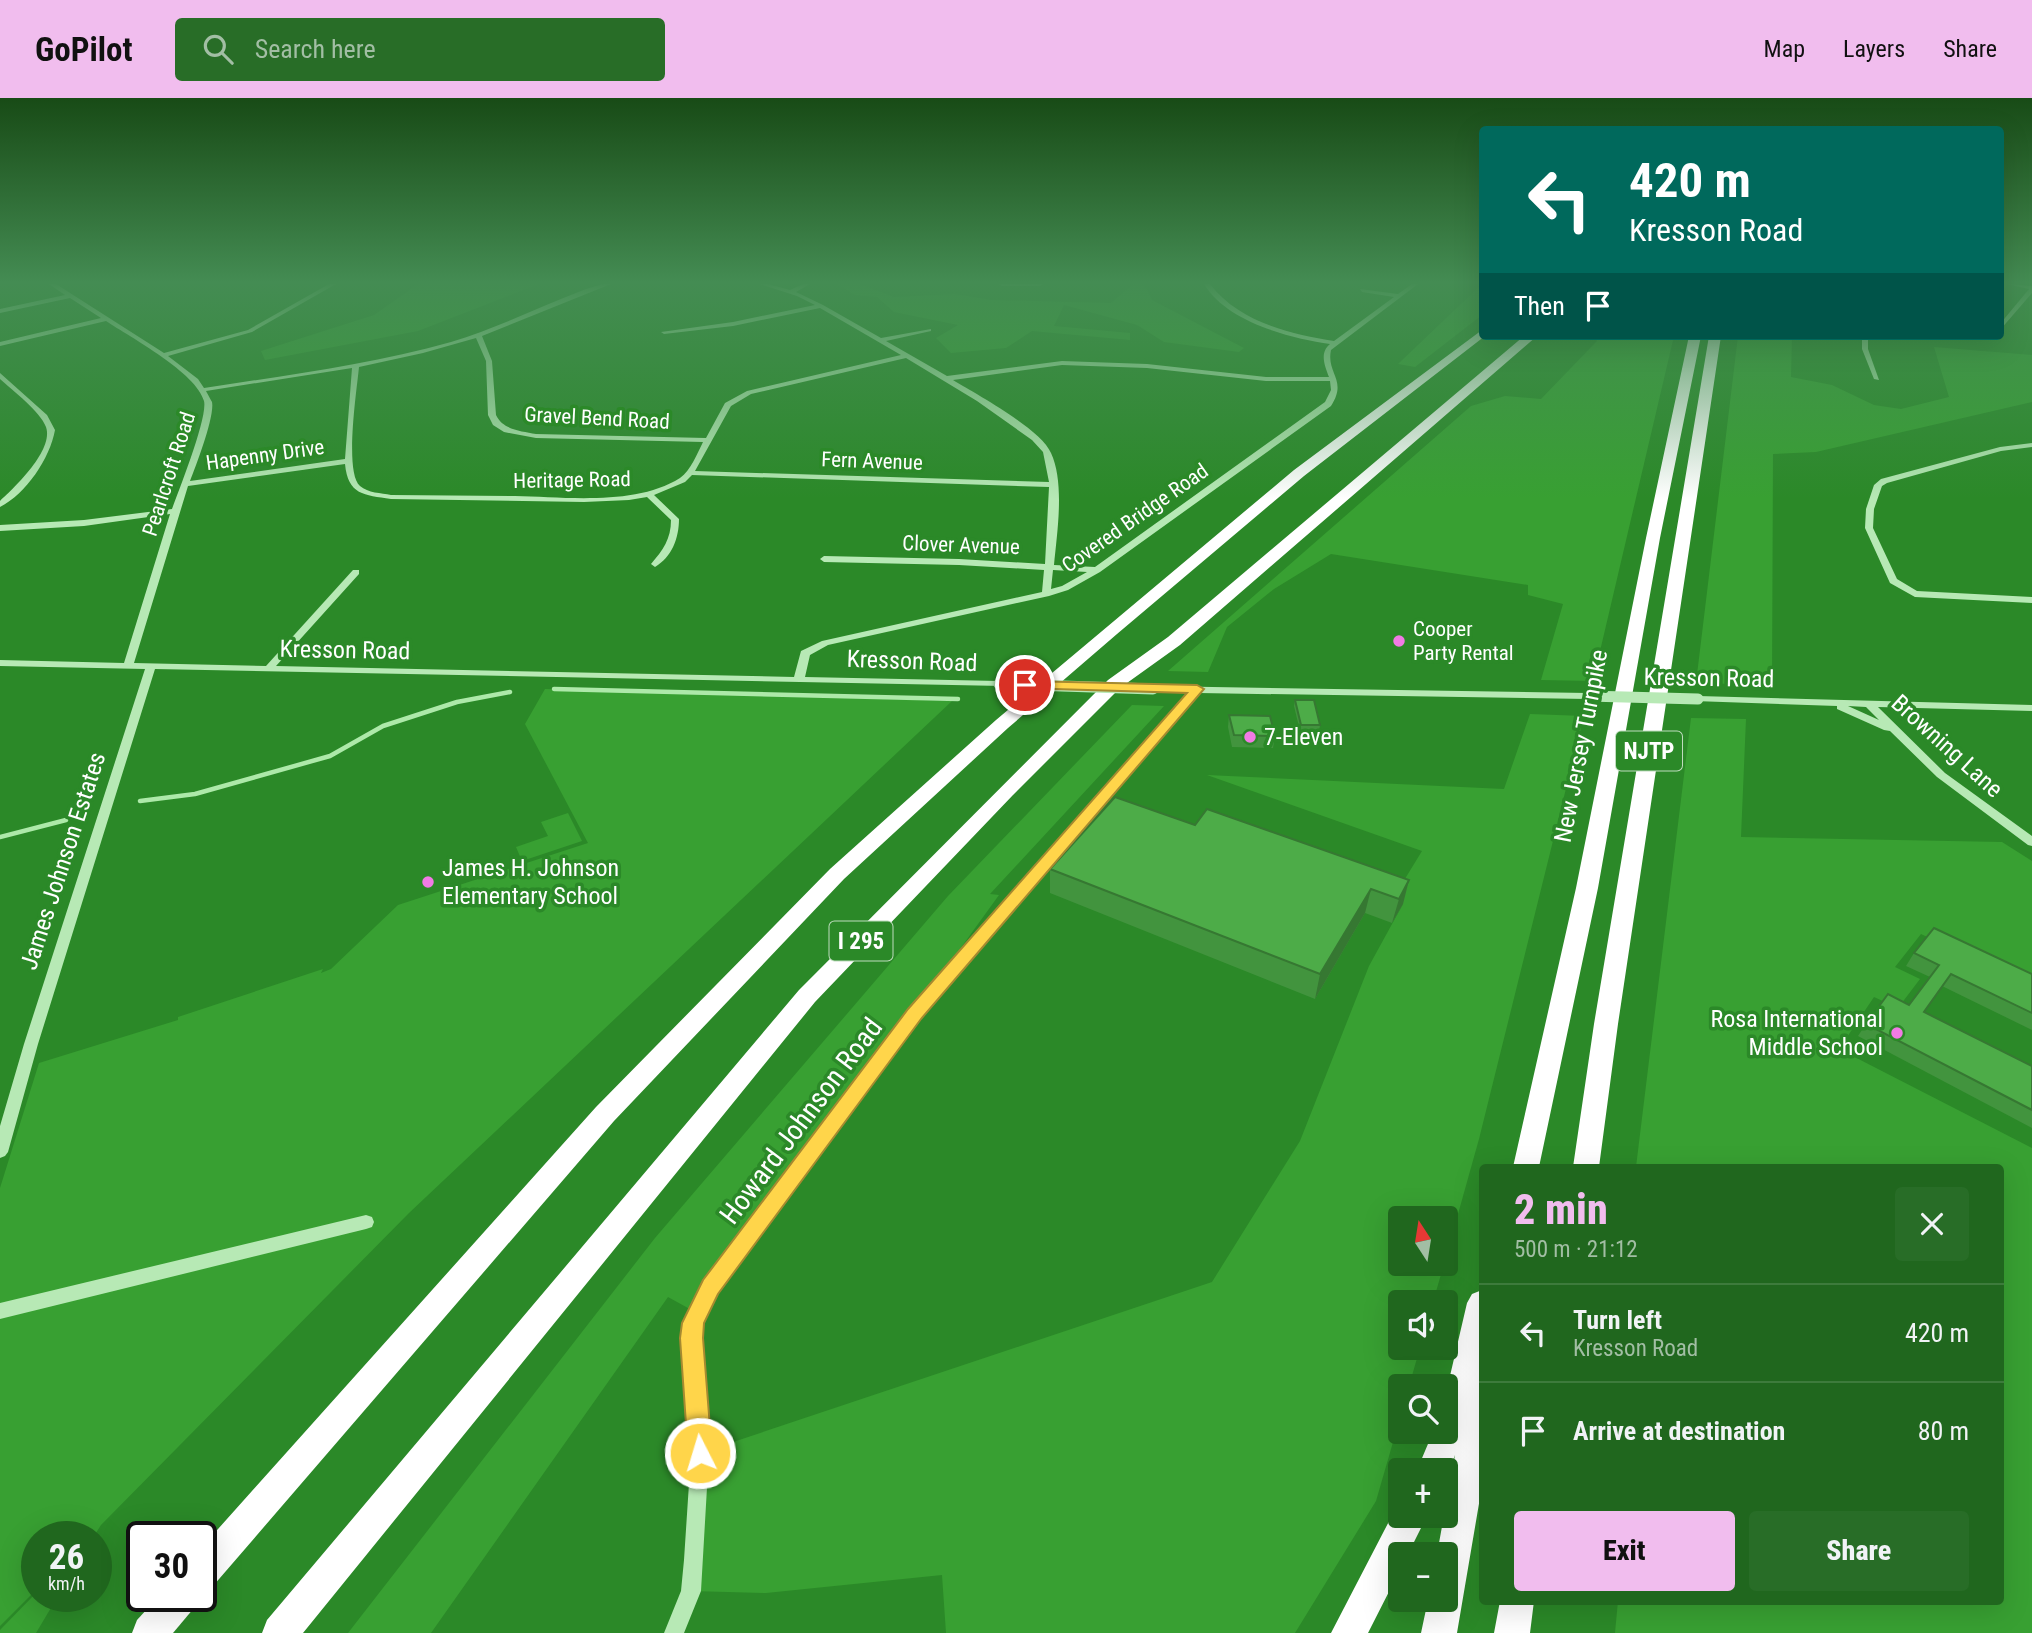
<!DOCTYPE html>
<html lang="en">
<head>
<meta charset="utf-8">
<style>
	:root { --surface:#20671e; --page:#286d27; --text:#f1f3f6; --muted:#a2bea4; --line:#3d7b3c; --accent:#f1bdee }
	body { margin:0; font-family:"Roboto Condensed",sans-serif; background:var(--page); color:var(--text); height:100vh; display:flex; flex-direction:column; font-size:26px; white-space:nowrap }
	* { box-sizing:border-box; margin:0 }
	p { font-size:23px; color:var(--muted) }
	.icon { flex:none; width:38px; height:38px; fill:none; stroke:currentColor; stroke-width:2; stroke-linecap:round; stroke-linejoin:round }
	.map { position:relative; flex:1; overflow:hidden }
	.drawer { position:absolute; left:1479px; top:1066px; width:525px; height:441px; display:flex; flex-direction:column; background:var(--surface); border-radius:7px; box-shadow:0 7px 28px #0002 }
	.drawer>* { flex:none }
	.hud { position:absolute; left:1479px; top:28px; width:525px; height:214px; border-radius:7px; box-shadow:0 7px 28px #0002; background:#00695c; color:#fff; overflow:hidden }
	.needle { width:46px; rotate:348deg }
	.tools { position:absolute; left:1388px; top:1108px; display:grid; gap:14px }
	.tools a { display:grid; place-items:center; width:70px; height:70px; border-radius:7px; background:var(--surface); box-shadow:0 7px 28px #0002; font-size:35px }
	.speed { position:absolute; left:21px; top:1423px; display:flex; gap:14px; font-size:35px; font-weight:700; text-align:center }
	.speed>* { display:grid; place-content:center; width:91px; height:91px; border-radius:50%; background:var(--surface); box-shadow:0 7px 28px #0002; line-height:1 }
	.speed small { font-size:18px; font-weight:400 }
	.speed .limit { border:4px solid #111; border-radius:10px; background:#fff; color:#111 }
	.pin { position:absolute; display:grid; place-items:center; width:60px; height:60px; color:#fff; margin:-30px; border:4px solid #fff; border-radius:50%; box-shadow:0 2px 7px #0007 }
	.me { position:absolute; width:77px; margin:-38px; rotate:355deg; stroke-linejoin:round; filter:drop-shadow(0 0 5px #0008) }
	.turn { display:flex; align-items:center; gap:24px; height:147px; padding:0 35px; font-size:32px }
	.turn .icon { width:91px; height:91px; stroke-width:2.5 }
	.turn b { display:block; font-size:49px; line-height:60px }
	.then { display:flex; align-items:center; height:66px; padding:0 35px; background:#0003; gap:14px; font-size:26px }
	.round { display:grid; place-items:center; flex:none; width:74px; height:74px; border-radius:7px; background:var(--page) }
	.overview { display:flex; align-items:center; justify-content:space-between; height:119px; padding:0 35px }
	h1 { font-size:42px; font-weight:800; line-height:52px; color:var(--accent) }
	.button { display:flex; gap:14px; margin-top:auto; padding:14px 35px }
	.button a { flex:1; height:80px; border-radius:7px; background:var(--accent); color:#111; font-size:28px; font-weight:800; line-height:80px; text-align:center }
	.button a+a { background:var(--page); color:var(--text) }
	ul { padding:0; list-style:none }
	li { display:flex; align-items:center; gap:21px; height:98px; padding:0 35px; border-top:2px solid var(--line) }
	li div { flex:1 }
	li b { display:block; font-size:26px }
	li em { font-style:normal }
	header { display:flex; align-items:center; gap:42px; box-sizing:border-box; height:98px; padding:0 35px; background:var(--accent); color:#111 }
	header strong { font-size:33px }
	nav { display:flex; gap:38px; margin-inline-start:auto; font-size:24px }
	.search { width:490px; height:63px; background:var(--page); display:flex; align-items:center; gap:18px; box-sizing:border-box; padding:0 24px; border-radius:7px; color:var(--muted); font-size:26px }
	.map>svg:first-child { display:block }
	.green { fill:#38a032 }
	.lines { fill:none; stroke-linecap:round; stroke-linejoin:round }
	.stream { stroke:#ade9a9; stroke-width:4.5 }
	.minor { fill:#b7e9b5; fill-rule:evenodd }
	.highway { fill:#fff; fill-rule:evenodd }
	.minor-bridge { stroke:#b7e9b5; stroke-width:11 }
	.wall { fill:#42943e }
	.shaded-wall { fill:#367832 }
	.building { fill:#4dac48; stroke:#367832; stroke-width:2 }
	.route { fill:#ffd54a; stroke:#a68a30; stroke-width:2 }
	.poi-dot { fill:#f17be4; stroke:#2b8928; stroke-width:2.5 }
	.labels { text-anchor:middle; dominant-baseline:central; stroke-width:7; stroke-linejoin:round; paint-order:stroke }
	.far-street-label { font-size:21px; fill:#fff; stroke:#2b8928 }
	.far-poi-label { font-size:21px; fill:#fff; stroke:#2b8928; text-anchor:start }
	.shield { fill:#2b8928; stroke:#bfdcbe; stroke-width:2 }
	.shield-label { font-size:23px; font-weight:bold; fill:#fff }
	.street-label { font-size:24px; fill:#fff; stroke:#2b8928 }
	.poi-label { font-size:24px; fill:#fff; stroke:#2b8928; text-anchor:start }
	.near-street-label { font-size:28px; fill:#fff; stroke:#2b8928 }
</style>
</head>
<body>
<header>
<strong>GoPilot</strong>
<div class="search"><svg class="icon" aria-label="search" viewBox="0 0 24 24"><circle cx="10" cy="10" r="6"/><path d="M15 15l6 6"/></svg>Search here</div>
<nav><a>Map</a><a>Layers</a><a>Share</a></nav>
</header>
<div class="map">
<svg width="2032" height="1535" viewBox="0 0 2032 1535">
	<rect width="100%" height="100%" fill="#2b8928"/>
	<g class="green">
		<path d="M418,186h121l-121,47 -153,29 -4,-9 113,-36z"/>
		<path d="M837,186h23l34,13 61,-3 37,6 119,3 22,-19h11l8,16 92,48 -5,4 -75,-10 -27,-17 -73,-20 -10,21 76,7v7l-98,-9 -26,17 -55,5 -15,-15 22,-13 -64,-13 -17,-15 -22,-2z"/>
		<path d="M1482,186v31l-67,52 -17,-3z"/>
		<path d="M1594,238h80l-81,345 -52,-1 22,-76 -35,-9v-10l-197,-31 -57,35 -47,38 -19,45 -40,-1 303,-265 34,-10 36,3 56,-58z"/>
		<path d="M1738,238h54l-1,41 41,8 42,20 27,4 48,-12 -15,-50 98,8v47l-216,50 -43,2 -1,231 -76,-2z"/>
		<path d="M545,591l407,12 -543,512 -308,312 -7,11h-57v53l-37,37v-438l39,-125 139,-43v-3l145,-48 -2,4 10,-4 67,-64 190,-62 -63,-119z"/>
		<path d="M1132,607l32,1 -174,188 9,1 -302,418 -29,-16 -237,336h-83l307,-395 293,-342z"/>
		<path d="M1530,616l54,2 -105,423 -33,118v-39h-46v46h44l-11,38h-33v46h20l-11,38h-9v32l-24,83 -81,132h-349l-4,-58 -176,18 -75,-2 9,-138 512,-171 88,-141 69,-175 34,-62 -11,-4 30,-49 -215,-76 297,14z"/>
		<path d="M1691,620l55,1 -5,118 261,5 30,19v126l-111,-53 -26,33 25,12 -22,29 -24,-11 -35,52 193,99v485h-417l3,-32h382v-434h-364z"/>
		<path d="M568,715l14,28 -60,20 -6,-14 32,-11 -7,-14z"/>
		<path d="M37,1494v4h21l-22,37h-36v-3z"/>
	</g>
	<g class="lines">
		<g class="stream">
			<path d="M554,591l404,10"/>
			<path d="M140,703l55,-7 135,-38 53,-30 74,-24 53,-10"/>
			<path d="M0,739l66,-17"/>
		</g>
		<g class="minor">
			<path d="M49,186h7l108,69 84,-23 81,-46h7l-84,48 -84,24 30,23 6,9c83,-13 166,-23 247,-46 47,-14 90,-36 135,-53l17,-5h8l-129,52 10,25 4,54c7,15 25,16 40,19l170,4 19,-35 22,-12 154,-36 -81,-47 -87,18 -69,8 -3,-2 72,-10 82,-17 -18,-9 -37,-12h8l22,6 13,-6h7l-14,8 27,13 58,33 50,-9v2l-45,10 61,35 115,-15 85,3 119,13h63c-4,-11 -10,-24 1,-33 -41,-6 -103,-22 -126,-60h6c29,38 80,50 124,57l60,-44 -32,-5 -2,-3 38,5 14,-10h6l-87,66c-5,24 17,30 0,56l-231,166 -32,18 -19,6 -221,49 -18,10 -5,22 194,4 5,3 -1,2 -848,-17 -117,375 -30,108 -3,4 -5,2v-32l24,-82 121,-375 -145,-3v-6l124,3 46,-149 -86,12 -84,5v-6l84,-5 88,-11c7,-19 36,-92 32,-108 -7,-28 -74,-64 -98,-80l-106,25v-4l101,-24 -31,-20 -70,15v-4l65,-14zM476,240l10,23 2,54 5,10 11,7 32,6 167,4c-6,12 -12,28 -23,36 -44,28 -115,19 -165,18 -41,0 -83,-1 -124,-1 -10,-2 -23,-2 -31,-9 -16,-14 -3,-97 -1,-119l64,-14zM906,260l71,43 55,39 11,12 6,30 -354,-11 36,-65 20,-12zM1062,267l85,3 119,13h64l1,9 -6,12 -230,165 -41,-2c3,-32 11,-82 -3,-112 -10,-24 -75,-59 -98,-73zM352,270l-7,91 -155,22c6,-15 25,-65 22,-79 -1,-2 -5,-9 -6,-11zM345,366c3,31 19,31 46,35l193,3 45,-2 18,-3 24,23c0,19 -8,30 -20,44l4,3c17,-10 24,-29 24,-48l-25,-24 31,-13 7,-7 357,12 -4,77 -86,-5 -135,-3 -4,3 4,3 135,3 85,5 -2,22 -220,49 -21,10 -7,26 -518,-11 83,-92v-4h-6l-87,96 -132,-3 54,-177zM1053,472l34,2 -25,14 -11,3z"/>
			<path d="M999,186h44l-3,2h-38z"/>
			<path d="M2007,186l25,2v7l-32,37v-6l29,-35z"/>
			<path d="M1862,238h6v13l11,31 -5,-1 -12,-30z"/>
			<path d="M0,275l47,42 8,15c-5,28 -29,64 -55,77v-6c15,-14 54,-51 46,-74 -6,-16 -33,-36 -46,-48z"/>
			<path d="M2032,345v4l-31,4 -114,32 -5,3 -8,23 -1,19 24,51 20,12 115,6v6l-117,-6 -25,-14 -25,-55 1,-19 8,-24 7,-6 119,-32z"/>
			<path d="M1153,588l435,7 5,3 -5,3 -389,-6 -279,325 -204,274 -14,31 -2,31 9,99 -8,138 -17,42h-20l17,-42 3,-31 7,-107 -9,-99 2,-31 20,-41 206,-272 278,-317 -39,-2 -1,-2z"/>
			<path d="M1698,598l334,9v6l-154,-4 67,66 87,63v10l-4,-1 -91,-68 -47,-46 -6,-1 -47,-21v-3l-143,-5 -1,-2zM1848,608l18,1 13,13z"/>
			<path d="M366,1117l6,2 2,5 -2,5 -6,2 -366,90v-16z"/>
		</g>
		<g class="highway">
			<path d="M1482,232v6h3l-181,140 -187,158 -109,94 -164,151 -230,242 -401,465 -12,5v-43l395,-441 234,-238 166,-149 298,-250z"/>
			<path d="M1524,238h13l-357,309 -60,43 -107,107 -198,207 -512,631h-41l5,-13 532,-630 309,-310 60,-43z"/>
			<path d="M1689,238h12l-41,202 -62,350 -59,279h-26l63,-279 70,-350z"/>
			<path d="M1709,238h12l-103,688 -19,143h-26l21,-143z"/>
			<path d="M1482,1192v77l-3,15 3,-1v105l-25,147h-36l7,-33h18v-46h-9l18,-99 -9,24v-9h-29l16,-38h13v-39l21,-90 5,-9z"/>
			<path d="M1398,1406l2,12h27l-19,38h-8v16l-32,63h-37z"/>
			<path d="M159,1498h40l-5,12 -21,25h-41l5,-13z"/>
			<path d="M1500,1503h34l-4,32h-36z"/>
		</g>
		<g class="minor-bridge">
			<path d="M999,586l154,5"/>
			<path d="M1588,598l110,3"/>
		</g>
	</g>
	<g class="wall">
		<path d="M1295,602l25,25 -1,6h-19l-6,-25z"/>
		<path d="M1229,617l46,21 -2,12 -41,-1 -4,-20z"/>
		<path d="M1195,727l214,55 -6,24 -11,19 -27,-10 -50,86 -265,-106v-24z"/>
		<path d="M1914,855l118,21v56l-90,-44 -18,26 108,54v62l-174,-92 8,-12 43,-19 21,-28 -24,-11z"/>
	</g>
	<g class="shaded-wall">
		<path d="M1409,782l-6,24 -11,19 7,-24z"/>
		<path d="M1371,791l-6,24 -50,86 5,-25z"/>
	</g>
	<g class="building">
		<path d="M1295,602h19l6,25h-19z"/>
		<path d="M1229,617l41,1 5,20 -41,-1z"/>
		<path d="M1115,699l80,28 12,-16 202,71 -10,19 -28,-10 -51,85 -270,-105z"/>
		<path d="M1934,830l98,46v39l-81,-39 -27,38 108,54v44l-166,-86 22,-30 21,11 30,-40 -25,-12z"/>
	</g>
	<linearGradient id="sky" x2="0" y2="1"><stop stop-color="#184b16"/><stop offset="0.46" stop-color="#448c53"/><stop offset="1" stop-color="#448c53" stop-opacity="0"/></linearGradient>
	<rect width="2032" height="401" fill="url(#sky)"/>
	<path class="route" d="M1025,583l172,4 7,4 -283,330 -203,275 -14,29 -1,15 9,115 -4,8 -8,4 -9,-4 -3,-8 -8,-115 2,-15 21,-43 205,-271 279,-316 -167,-5v-6z"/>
	<g class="poi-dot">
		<circle cx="1399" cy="543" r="7"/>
		<circle cx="1250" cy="639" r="7"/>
		<circle cx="428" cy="784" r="7"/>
		<circle cx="1897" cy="935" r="7"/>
	</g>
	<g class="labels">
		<g class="far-street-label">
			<text transform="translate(597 320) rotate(3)">Gravel Bend Road</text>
			<text transform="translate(265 357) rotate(-8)">Hapenny Drive</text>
			<text transform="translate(872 363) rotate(2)">Fern Avenue</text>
			<text transform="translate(169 376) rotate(-72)">Pearlcroft Road</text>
			<text transform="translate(572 382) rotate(-1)">Heritage Road</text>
			<text transform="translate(1135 420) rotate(-35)">Covered Bridge Road</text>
			<text transform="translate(961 447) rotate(2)">Clover Avenue</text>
		</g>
		<g class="far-poi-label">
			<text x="1413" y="531">Cooper<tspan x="1413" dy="24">Party Rental</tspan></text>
		</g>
		<g class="shield">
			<rect x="1616" y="633.5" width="66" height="39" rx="5"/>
			<rect x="829.5" y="823.5" width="63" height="39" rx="5"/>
		</g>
		<g class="shield-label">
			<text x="1649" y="653">NJTP</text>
			<text x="861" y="843">I 295</text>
		</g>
		<g class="street-label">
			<text transform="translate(345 552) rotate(1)">Kresson Road</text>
			<text transform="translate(912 563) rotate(2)">Kresson Road</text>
			<text transform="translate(1709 580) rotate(1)">Kresson Road</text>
			<text transform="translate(1581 648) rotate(-79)">New Jersey Turnpike</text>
			<text transform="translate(1947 648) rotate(42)">Browning Lane</text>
			<text transform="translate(63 763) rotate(-72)">James Johnson Estates</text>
		</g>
		<g class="poi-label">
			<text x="1264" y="639">7-Eleven</text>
			<text x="442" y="770">James H. Johnson<tspan x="442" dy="28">Elementary School</tspan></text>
			<text x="1883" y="921" text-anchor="end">Rosa International<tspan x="1883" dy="28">Middle School</tspan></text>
		</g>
		<g class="near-street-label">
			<text transform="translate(801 1023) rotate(-53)">Howard Johnson Road</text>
		</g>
	</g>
</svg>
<div class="tools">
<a><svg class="needle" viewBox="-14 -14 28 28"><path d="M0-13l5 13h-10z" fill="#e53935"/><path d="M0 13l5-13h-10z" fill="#a2bea4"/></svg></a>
<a><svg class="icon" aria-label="sound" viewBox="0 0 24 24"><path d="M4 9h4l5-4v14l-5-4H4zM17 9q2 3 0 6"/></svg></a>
<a><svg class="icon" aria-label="search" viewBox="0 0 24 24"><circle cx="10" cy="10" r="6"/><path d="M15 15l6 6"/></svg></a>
<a>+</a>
<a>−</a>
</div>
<div class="speed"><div>26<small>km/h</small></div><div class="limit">30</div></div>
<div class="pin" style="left:1025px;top:587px;background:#d93025"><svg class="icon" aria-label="arrive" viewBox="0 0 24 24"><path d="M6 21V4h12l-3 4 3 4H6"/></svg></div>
<svg class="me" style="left:700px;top:1355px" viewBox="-20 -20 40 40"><circle r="17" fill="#ffd54a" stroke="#fff" stroke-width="3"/><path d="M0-11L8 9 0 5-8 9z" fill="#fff"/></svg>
<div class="hud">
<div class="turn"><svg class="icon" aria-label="left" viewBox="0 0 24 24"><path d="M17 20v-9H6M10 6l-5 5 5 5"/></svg><div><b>420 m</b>Kresson Road</div></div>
<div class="then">Then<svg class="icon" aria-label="arrive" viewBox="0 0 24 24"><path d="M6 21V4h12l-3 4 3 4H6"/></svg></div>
</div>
<section class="drawer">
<div class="overview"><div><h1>2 min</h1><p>500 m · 21:12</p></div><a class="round"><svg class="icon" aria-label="close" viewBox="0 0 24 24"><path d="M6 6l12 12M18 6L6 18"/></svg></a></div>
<ul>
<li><svg class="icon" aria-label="left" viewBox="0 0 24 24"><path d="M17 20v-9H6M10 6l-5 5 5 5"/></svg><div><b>Turn left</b><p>Kresson Road</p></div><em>420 m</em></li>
<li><svg class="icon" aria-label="arrive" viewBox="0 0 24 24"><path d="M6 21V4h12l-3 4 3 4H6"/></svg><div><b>Arrive at destination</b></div><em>80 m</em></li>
</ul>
<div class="button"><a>Exit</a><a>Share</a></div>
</section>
</div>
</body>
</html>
